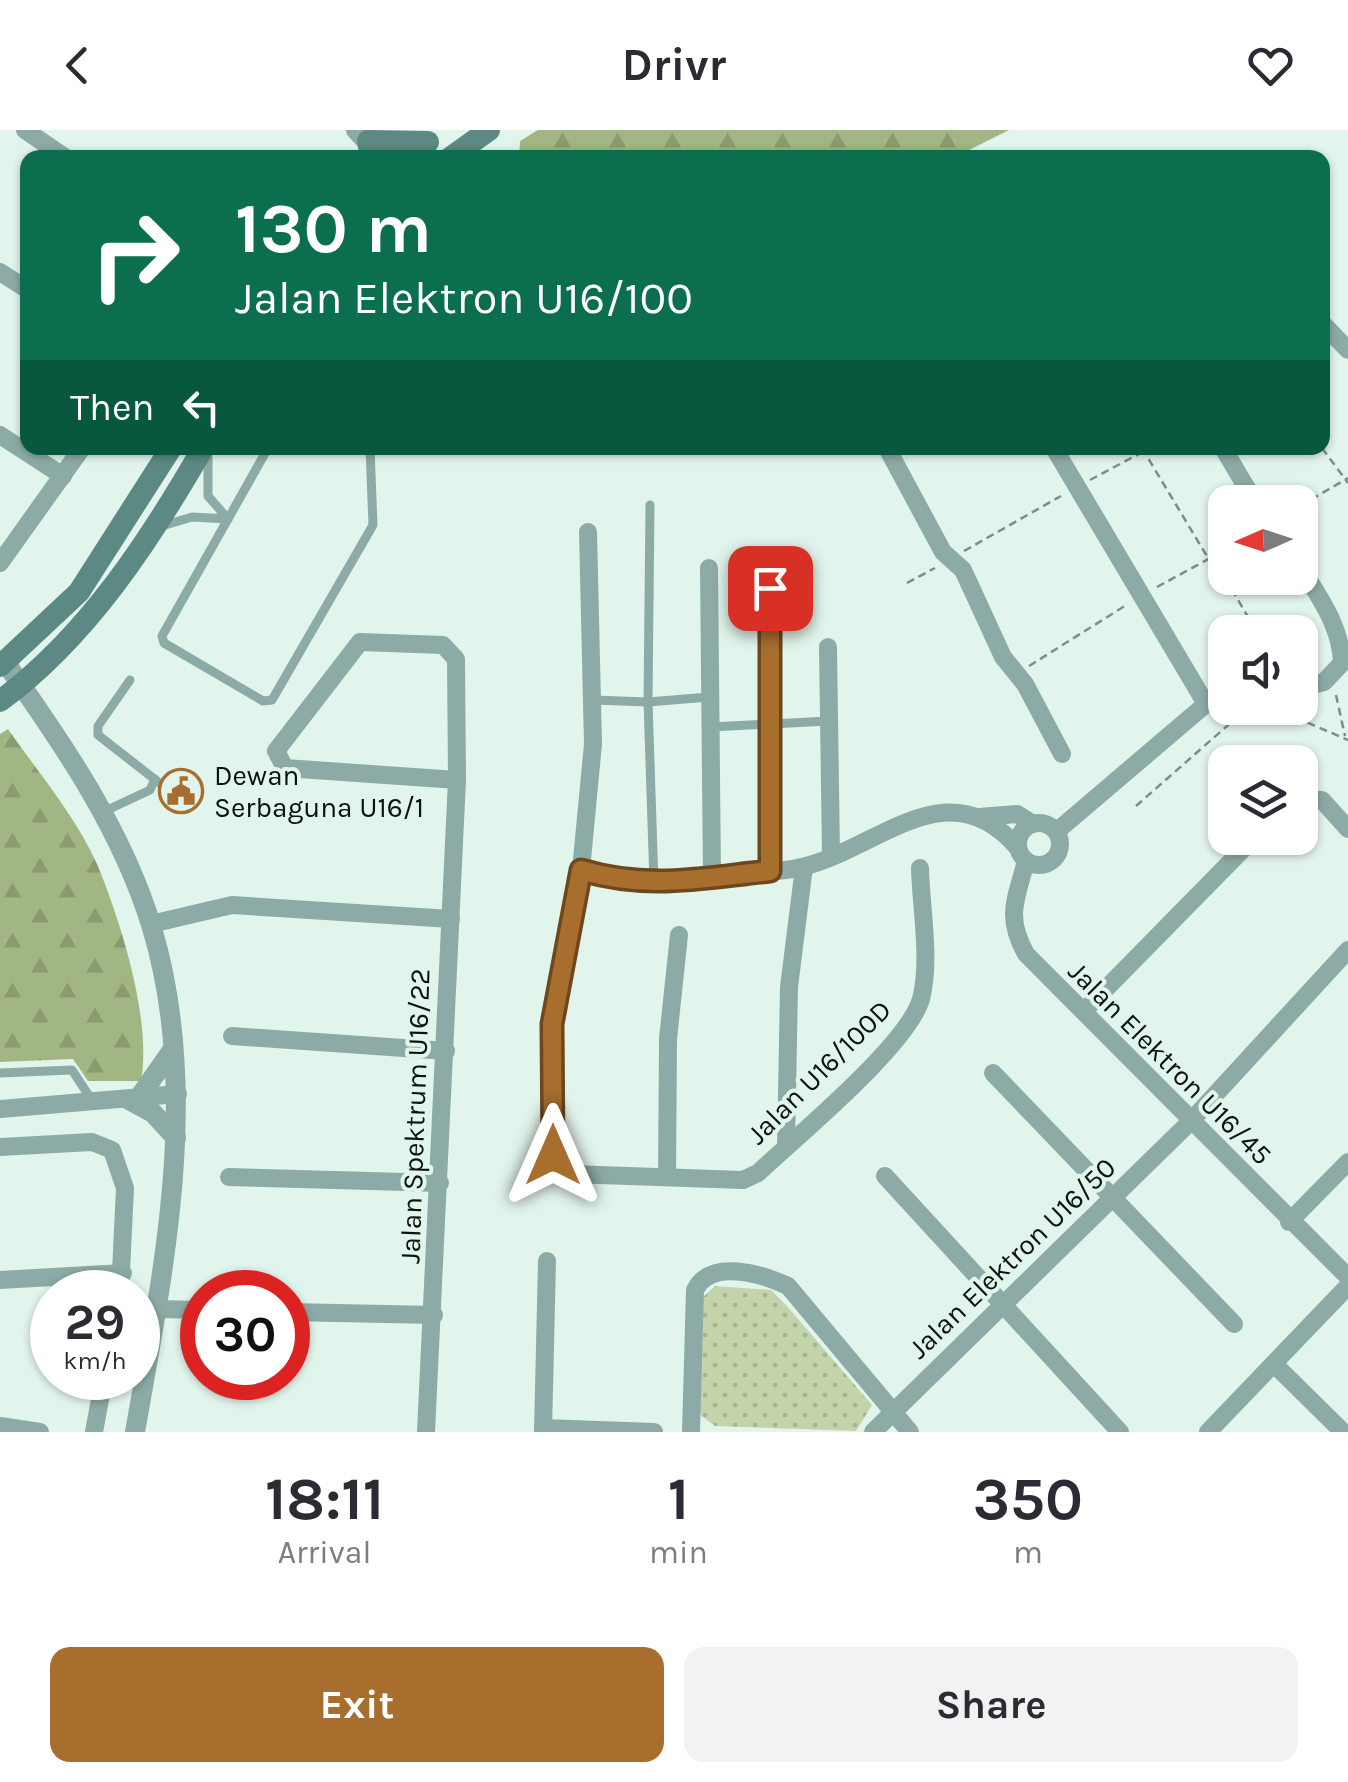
<!DOCTYPE html>
<html lang="en">
<head>
<meta charset="utf-8">
<style>
	:root { --surface:#fff; --page:#f2f2f3; --text:#2b2b33; --muted:#7c7c81; --accent:#a86e2e }
	body { margin:0; font-family:Karla,sans-serif; background:var(--page); color:var(--text); height:100vh; display:flex; flex-direction:column; font-size:38px; white-space:nowrap }
	* { box-sizing:border-box; margin:0 }
	p { font-size:32px; color:var(--muted) }
	.icon { flex:none; width:55px; height:55px; fill:none; stroke:currentColor; stroke-width:2; stroke-linecap:round; stroke-linejoin:round }
	.map { position:relative; height:1302px; overflow:hidden }
	.side { display:flex; flex-direction:column; background:var(--surface); flex:1 }
	.side>* { flex:none }
	.guide { position:absolute; left:20px; top:20px; width:1310px; height:305px; border-radius:20px; box-shadow:0 2px 8px #0004; background:#0b6e4f; color:#fff; overflow:hidden }
	.needle { width:65px; rotate:267deg }
	.buttons { position:absolute; left:1208px; top:355px; display:grid; gap:20px }
	.buttons a { display:grid; place-items:center; width:110px; height:110px; border-radius:20px; background:var(--surface); box-shadow:0 2px 8px #0004; font-size:50px }
	.speed { position:absolute; left:30px; top:1140px; display:flex; gap:20px; font-size:50px; font-weight:700; text-align:center }
	.speed>* { display:grid; place-content:center; width:130px; height:130px; border-radius:50%; background:var(--surface); box-shadow:0 2px 8px #0004; line-height:1 }
	.speed small { font-size:25px; font-weight:400 }
	.speed .limit { border:15px solid #d22; background:#fff; color:#111 }
	.pin { position:absolute; display:grid; place-items:center; width:85px; height:85px; color:#fff; margin:-42px; border-radius:20px; box-shadow:0 5px 15px #0006 }
	.me { position:absolute; width:110px; margin:-55px; rotate:0deg; stroke-linejoin:round; filter:drop-shadow(0 0 8px #0008) }
	.turn { display:flex; align-items:center; gap:35px; height:210px; padding:0 50px; font-size:45px }
	.turn .icon { width:130px; height:130px; stroke-width:2.5 }
	.turn b { display:block; font-size:70px; line-height:85px }
	.then { display:flex; align-items:center; height:95px; padding:0 50px; background:#0003; gap:20px; font-size:38px }
	.eta { display:flex; justify-content:space-evenly; align-items:center; height:170px; text-align:center }
	.eta b { font-size:60px; font-weight:700; line-height:70px }
	.cta { display:flex; gap:20px; margin-top:auto; padding:20px 50px }
	.cta a { flex:1; height:115px; border-radius:20px; background:var(--accent); color:#fff; font-size:40px; font-weight:700; line-height:115px; text-align:center }
	.cta a+a { background:var(--page); color:var(--text) }
	header { display:flex; justify-content:space-between; align-items:center; height:130px; padding:0 50px; background:var(--surface); font-size:45px; font-weight:700 }
	.map>svg:first-child { display:block }
	.grass { fill:url(#grass-dots) }
	.forest { fill:url(#forest-firs) }
	.lines { fill:none; stroke-linecap:round; stroke-linejoin:round }
	.path { stroke:#7f8d87; stroke-width:2.5; stroke-dasharray:8 5; stroke-linecap:butt }
	.service { stroke:#8daba6; stroke-width:9 }
	.minor { stroke:#8daba6; stroke-width:18 }
	.tertiary { stroke:#8daba6; stroke-width:20 }
	.secondary { stroke:#5c8983; stroke-width:22 }
	.route-casing { stroke:#6d481e; stroke-width:25 }
	.route { stroke:#a86e2e; stroke-width:18 }
	.labels { text-anchor:middle; dominant-baseline:central; stroke-width:8; stroke-linejoin:round; paint-order:stroke }
	.poi-label { font-size:28px; fill:#0b120f; stroke:#e2f5ec; text-anchor:start }
	.street-label { font-size:28px; fill:#0b120f; stroke:#e2f5ec }
</style>
</head>
<body>
<header><svg class="icon" aria-label="back" viewBox="0 0 24 24"><path d="M15 5l-7 7 7 7"/></svg>Drivr<svg class="icon" aria-label="heart" viewBox="0 0 24 24"><path d="M12 20l-8-8c-3-5 5-10 8-4 3-6 11-1 8 4z"/></svg></header>
<div class="map">
<svg width="1348" height="1302" viewBox="0 0 1348 1302">
	<defs>
		<pattern id="grass-dots" width="8" height="8" patternUnits="userSpaceOnUse" patternTransform="scale(2.5)"><rect width="8" height="8" fill="#c3d4aa"/><path d="M2 2h.1M6 6h.1" fill="none" stroke="#a6b591" stroke-width="1.8" stroke-linecap="round"/></pattern>
		<pattern id="forest-firs" width="22" height="20" patternUnits="userSpaceOnUse" patternTransform="scale(2.5)"><rect width="22" height="20" fill="#a2b683"/><path d="M5 1l3.5 6h-7zM16 11l3.5 6h-7z" fill="#8a9b70"/></pattern>
	</defs>
	<rect width="100%" height="100%" fill="#e2f5ec"/>
	<path class="grass" d="M715,1156l56,4 15,15 86,100 -16,26 -141,-5 -16,-12 3,-116z"/>
	<g class="forest">
		<path d="M538,0h471l-54,27h-436l1,-16z"/>
		<path d="M8,599c30,43 68,88 89,135 24,58 55,156 44,217h-53l-15,-22 -73,3v-328z"/>
	</g>
	<g class="lines">
		<g class="path">
			<path d="M1142,318l63,105 20,24"/>
			<path d="M1322,318l26,35"/>
			<path d="M1090,350l60,-32"/>
			<path d="M1300,376l48,-28"/>
			<path d="M964,421l97,-55"/>
			<path d="M1225,448l32,54"/>
			<path d="M907,453l28,-15"/>
			<path d="M1157,457l68,-37"/>
			<path d="M1029,536l99,-62"/>
			<path d="M1336,565l9,41"/>
			<path d="M1136,676l99,-87 43,-9 70,30"/>
		</g>
		<g class="service">
			<path d="M268,318l-106,188 2,7 99,58 9,-1 101,-175 -3,-77"/>
			<path d="M208,325v41l20,23"/>
			<path d="M650,375l-2,197 6,181"/>
			<path d="M162,396l30,-9 36,2"/>
			<path d="M770,458v283"/>
			<path d="M130,550l-32,46v9l73,57"/>
			<path d="M594,570l54,2 61,-5"/>
			<path d="M711,597l117,-6"/>
			<path d="M103,682l47,-22 5,-11"/>
			<path d="M0,943l72,-3 19,29"/>
		</g>
		<g class="minor">
			<path d="M25,0l41,28"/>
			<path d="M0,142l28,18"/>
			<path d="M1322,193l26,27"/>
			<path d="M0,305l63,41"/>
			<path d="M887,318l56,104 20,18 40,87 22,27 37,70"/>
			<path d="M1054,318l152,256"/>
			<path d="M1223,318l32,54"/>
			<path d="M588,402l5,212 -12,126 -29,155 1,130 7,14 11,5 172,6 15,-7c38,-36 150,-128 163,-174 10,-39 0,-90 -1,-131"/>
			<path d="M0,433l82,-115"/>
			<path d="M1300,436c19,31 41,60 42,97l-18,19 -24,6"/>
			<path d="M709,438l3,309"/>
			<path d="M828,517l3,208"/>
			<path d="M1300,670h22l26,29"/>
			<path d="M979,687l38,-3 16,10"/>
			<circle cx="1039" cy="714" r="21"/>
			<path d="M1057,701l149,-127 19,-3"/>
			<path d="M1026,731c-10,39 -21,55 0,93l322,323"/>
			<path d="M581,740c59,18 99,11 160,4 20,-2 42,-2 61,-7 76,-18 146,-101 216,-19"/>
			<path d="M151,794l81,-19 219,14"/>
			<path d="M1084,881l170,-173"/>
			<path d="M232,906l214,15"/>
			<path d="M993,943l241,251"/>
			<path d="M0,979l178,-15"/>
			<path d="M0,1017l92,-5 20,8 13,38 -5,104"/>
			<path d="M786,1017l3,-160 15,-120"/>
			<path d="M885,1046l235,256"/>
			<path d="M229,1047l211,6"/>
			<path d="M667,1047l1,-138 11,-104"/>
			<path d="M1289,1092l59,-60"/>
			<path d="M0,1150l123,-7"/>
			<path d="M157,1179l45,1"/>
			<path d="M288,1182l146,3"/>
			<path d="M1276,1236l67,66"/>
			<path d="M0,1296l40,6"/>
			<path d="M543,1298l111,4"/>
			<path d="M94,1302l10,-54"/>
			<path d="M426,1302l31,-652 -1,-121 -13,-14 -83,-3 -84,109 9,17 172,12"/>
			<path d="M543,1302l4,-171"/>
			<path d="M691,1302l4,-142c16,-32 67,-16 93,-4l122,146"/>
			<path d="M873,1302l317,-310 158,-172"/>
			<path d="M1208,1302l140,-146"/>
		</g>
		<g class="tertiary">
			<path d="M356,0l26,28"/>
			<path d="M5,532c58,82 118,169 147,266 49,164 12,339 -17,504"/>
			<path d="M138,969l35,-50"/>
			<path d="M129,970l24,13 23,25"/>
		</g>
		<g class="secondary">
			<path d="M371,28l-3,-17 60,1"/>
			<path d="M450,28l39,-28"/>
			<path d="M0,536l79,-74 92,-144"/>
			<path d="M0,571c87,-64 150,-161 203,-253"/>
		</g>
	</g>
	<g class="lines">
		<defs>
			<path id="route" d="M553,1025l-1,-131 29,-154c68,20 120,8 189,1v-283"/>
		</defs>
		<use href="#route" class="route-casing"/>
		<use href="#route" class="route"/>
	</g>
	<defs>
		<symbol id="civic-ring" viewBox="-11 -11 22 22"><circle r="9.5" fill="#e2f5ec" stroke="#a86e2e" stroke-width="1.5"/><path d="M-.6-6.5H3V-4.5H.6V-3L4-1V1h2V6H-6V1h2V-1L-.6-3ZM-1.2 2.5V6h2.4V2.5Z" fill="#a86e2e"/></symbol>
	</defs>
	<g fill-rule="evenodd">
		<use href="#civic-ring" x="156" y="636" width="50" height="50"/>
	</g>
	<g class="labels">
		<g class="poi-label">
			<text x="214" y="645">Dewan<tspan x="214" dy="32">Serbaguna U16/1</tspan></text>
		</g>
		<g class="street-label">
			<text transform="translate(1170 933) rotate(45)">Jalan Elektron U16/45</text>
			<text transform="translate(819 942) rotate(-45)">Jalan U16/100D</text>
			<text transform="translate(415 986) rotate(-88)">Jalan Spektrum U16/22</text>
			<text transform="translate(1012 1128) rotate(-44)">Jalan Elektron U16/50</text>
		</g>
	</g>
</svg>
<div class="buttons">
<a><svg class="needle" viewBox="-14 -14 28 28"><path d="M0-13l5 13h-10z" fill="#e53935"/><path d="M0 13l5-13h-10z" fill="#7c7c81"/></svg></a>
<a><svg class="icon" aria-label="sound" viewBox="0 0 24 24"><path d="M4 9h4l5-4v14l-5-4H4zM17 9q2 3 0 6"/></svg></a>
<a><svg class="icon" aria-label="layers" viewBox="0 0 24 24"><path d="M12 4l9 5-9 5-9-5zM3 14l9 5 9-5"/></svg></a>
</div>
<div class="speed"><div>29<small>km/h</small></div><div class="limit">30</div></div>
<div class="pin" style="left:770px;top:458px;background:#d93025"><svg class="icon" aria-label="arrive" viewBox="0 0 24 24"><path d="M6 21V4h12l-3 4 3 4H6"/></svg></div>
<svg class="me" style="left:553px;top:1025px" viewBox="-20 -20 40 40"><path d="M0-17L14 15 0 8-14 15z" fill="#a86e2e" stroke="#fff" stroke-width="4"/></svg>
<div class="guide">
<div class="turn"><svg class="icon" aria-label="right" viewBox="0 0 24 24"><path d="M7 20v-9h11M14 6l5 5-5 5"/></svg><div><b>130 m</b>Jalan Elektron U16/100</div></div>
<div class="then">Then<svg class="icon" aria-label="left" viewBox="0 0 24 24"><path d="M17 20v-9H6M10 6l-5 5 5 5"/></svg></div>
</div>
</div>
<section class="side">
<div class="eta">
<div><b>18:11</b><p>Arrival</p></div>
<div><b>1</b><p>min</p></div>
<div><b>350</b><p>m</p></div>
</div>
<div class="cta"><a>Exit</a><a>Share</a></div>
</section>
</body>
</html>
